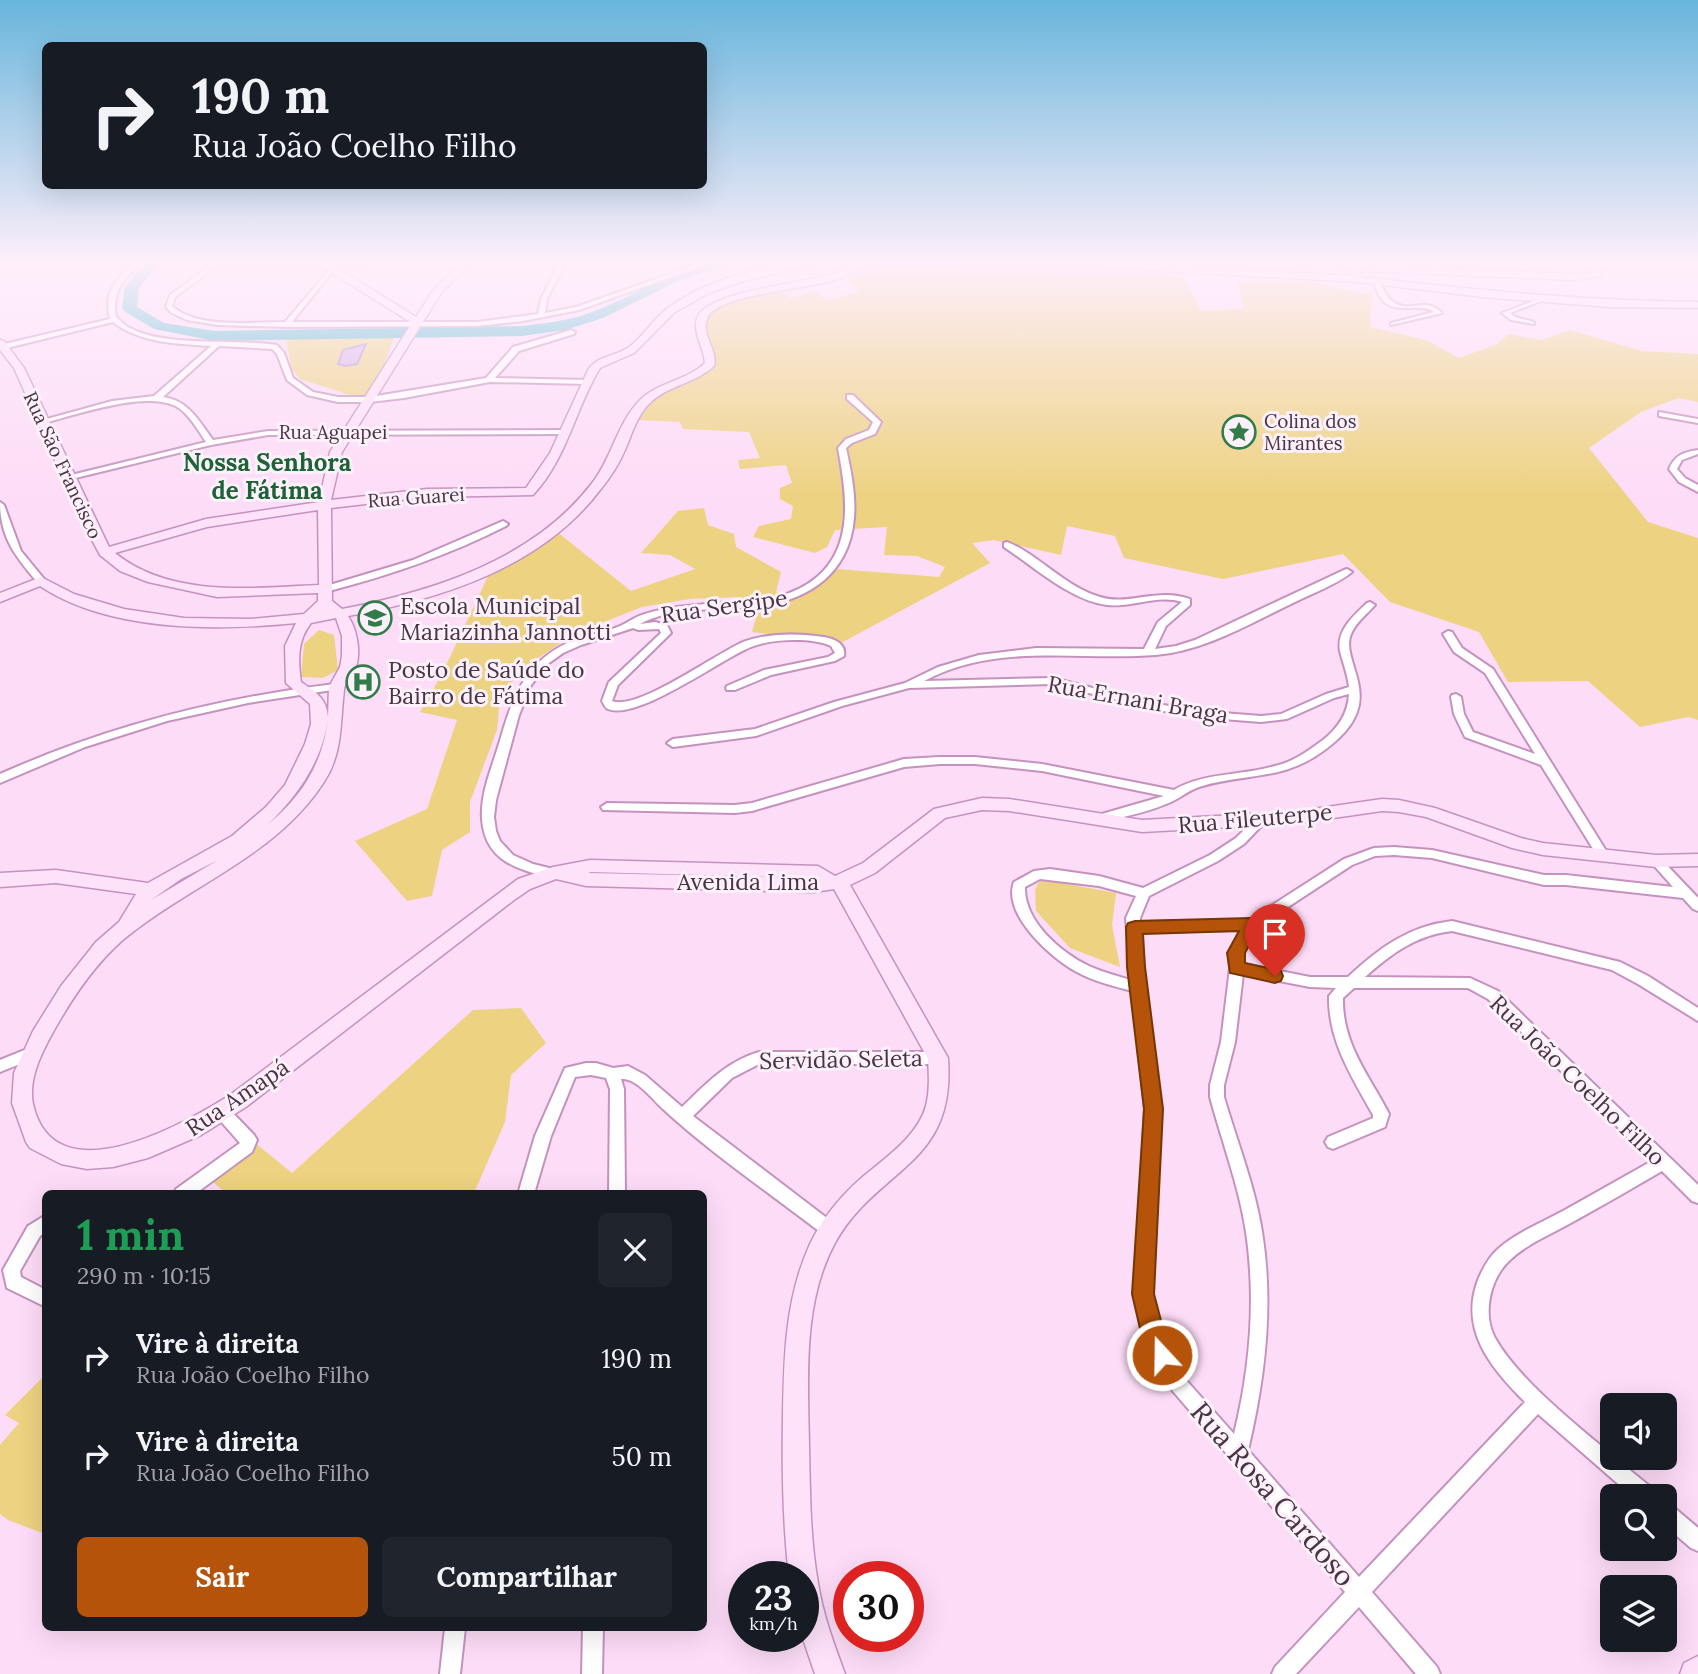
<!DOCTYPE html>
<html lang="pt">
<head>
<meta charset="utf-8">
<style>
	:root { --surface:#171b24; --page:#20242c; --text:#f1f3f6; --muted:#9ea1a6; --accent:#b45309 }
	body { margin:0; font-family:Lora,serif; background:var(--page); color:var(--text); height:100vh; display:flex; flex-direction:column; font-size:26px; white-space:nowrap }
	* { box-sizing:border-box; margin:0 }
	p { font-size:23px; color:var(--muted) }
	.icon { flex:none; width:38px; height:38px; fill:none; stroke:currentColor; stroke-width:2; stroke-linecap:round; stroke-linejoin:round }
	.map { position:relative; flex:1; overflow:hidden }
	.side { position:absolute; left:42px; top:1190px; width:665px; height:441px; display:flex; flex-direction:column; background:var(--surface); border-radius:10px; box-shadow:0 7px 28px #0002 }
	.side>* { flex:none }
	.top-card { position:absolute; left:42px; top:42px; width:665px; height:147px; border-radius:10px; box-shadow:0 7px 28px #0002; background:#171b24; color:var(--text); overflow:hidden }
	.tools { position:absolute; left:1600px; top:1393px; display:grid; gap:14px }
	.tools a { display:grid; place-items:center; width:77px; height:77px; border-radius:10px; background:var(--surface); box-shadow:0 7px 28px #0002; font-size:35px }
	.speed { position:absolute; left:728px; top:1561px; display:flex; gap:14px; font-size:35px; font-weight:700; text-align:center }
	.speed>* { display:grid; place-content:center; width:91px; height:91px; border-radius:50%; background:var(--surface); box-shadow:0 7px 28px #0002; line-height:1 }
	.speed small { font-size:18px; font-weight:400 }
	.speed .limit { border:10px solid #d22; background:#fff; color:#111 }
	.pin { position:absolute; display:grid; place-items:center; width:60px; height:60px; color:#fff; margin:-72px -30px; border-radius:50% 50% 50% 0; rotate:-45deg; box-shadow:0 0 7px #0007 }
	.pin .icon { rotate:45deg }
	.me { position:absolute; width:77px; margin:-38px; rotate:339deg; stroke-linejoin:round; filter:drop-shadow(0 0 5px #0008) }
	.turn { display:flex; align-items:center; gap:24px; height:147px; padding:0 35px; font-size:32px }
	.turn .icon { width:91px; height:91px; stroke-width:2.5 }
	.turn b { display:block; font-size:49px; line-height:60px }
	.round { display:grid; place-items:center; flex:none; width:74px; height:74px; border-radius:10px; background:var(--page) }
	.head { display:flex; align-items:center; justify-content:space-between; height:119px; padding:0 35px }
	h1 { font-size:42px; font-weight:700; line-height:52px; color:#1e9e55 }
	.cta { display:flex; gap:14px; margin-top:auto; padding:14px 35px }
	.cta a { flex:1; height:80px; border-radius:10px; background:var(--accent); color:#fff; font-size:28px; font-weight:700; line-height:80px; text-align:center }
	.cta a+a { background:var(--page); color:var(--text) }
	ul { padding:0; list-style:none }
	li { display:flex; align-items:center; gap:21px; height:98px; padding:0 35px }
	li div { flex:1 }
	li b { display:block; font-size:26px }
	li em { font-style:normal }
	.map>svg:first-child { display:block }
	.green { fill:#edd281 }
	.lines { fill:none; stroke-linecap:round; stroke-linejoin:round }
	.river { fill:#49b7ca; fill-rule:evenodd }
	.building { fill:#d4b2ea; stroke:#b292c8; stroke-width:2 }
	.street-casing { stroke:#c592be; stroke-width:4 }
	.secondary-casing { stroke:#c592be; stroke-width:3 }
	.street { fill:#fff; fill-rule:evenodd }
	.secondary { fill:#fde2f9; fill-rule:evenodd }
	.route { fill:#b45309; stroke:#753606; stroke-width:2 }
	.labels { text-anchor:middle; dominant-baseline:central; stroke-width:6; stroke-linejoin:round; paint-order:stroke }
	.far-poi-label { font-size:19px; fill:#493446; stroke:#fcf1fa; text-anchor:start }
	.far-street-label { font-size:19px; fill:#493446; stroke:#fcf1fa }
	.poi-label { font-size:23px; fill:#493446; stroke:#fcf1fa; text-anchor:start }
	.street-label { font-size:23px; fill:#493446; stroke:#fcf1fa }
	.far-district-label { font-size:24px; font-weight:bold; fill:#1e6337; stroke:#fcf1fa }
	.near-street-label { font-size:28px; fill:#493446; stroke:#fcf1fa }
</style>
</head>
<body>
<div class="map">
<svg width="1698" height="1674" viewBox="0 0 1698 1674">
	<rect width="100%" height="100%" fill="#fddcf7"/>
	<g class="green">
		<path d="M891,267l292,9 18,35 42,-2 -5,-26 67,-2 67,14 -2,32 56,13 33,18 38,-14 12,-10 32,6 29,-10 72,21 56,3v48l-20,-4 -37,14 -52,36 59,74 50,16v182l-10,-3 -48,10 -52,-46 -80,1 -29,-50 -89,-30 -47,-48 -120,25 -99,-21 -9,-22 -48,-10 -6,29 -67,-15 -22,3 18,20 -149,80 -89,-11 7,-24 -20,-11 -49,2 -48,8 -68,27 -52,35 -22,29 -3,32 -27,72v30l-28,18 -10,46 -25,5 -52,-60 72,-32 30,-89 -37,-8 23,-40 46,-98 67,-43 75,60 64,-22 -25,-14 -29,-2 37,-42 26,-3 4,17 26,9 2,13 45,25 -5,20c23,2 32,-9 48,-24l115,9 6,-10 -28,-11 -33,-1 3,-28 -52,3 -8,17 -12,6 -62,-16 6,-11 32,-7 2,-13 -13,-7v-11l12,-5 -6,-18 -46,4 -2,-9 22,-2 -11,-26 -66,-3 -3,-7 -43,-2 12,-20 58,-37 -1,-45 14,-14 59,-14 12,8 22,-7 15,9 31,-8 -12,-15 22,-7z"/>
		<path d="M394,338l-19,51 -7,12 -68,-22 -9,-11 -5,-29z"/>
		<path d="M319,630l15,5 4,35 -15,8 -22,-1 3,-33z"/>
		<path d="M1045,880l71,13 -4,32 8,42 -50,-19 -34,-37 -1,-21 4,-8z"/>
		<path d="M521,1008l25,35 -35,32 -6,47 -31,71h-248l-20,-17 48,-34 38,31 181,-163z"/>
		<path d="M45,1375v159l-37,-14 -8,-6v-69l19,-22 -14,-8z"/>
	</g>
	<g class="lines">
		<path class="river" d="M147,261h14l-22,27 -2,19 27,16 51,8 307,-5c24,-3 47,-5 70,-14 54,-20 87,-51 149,-51l-61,19 -77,38 -38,12 -43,6 -307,5 -61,-12 -30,-18 -2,-3 3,-21z"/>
	</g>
	<path class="building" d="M366,344l-9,20 -11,2 -8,-2 5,-14z"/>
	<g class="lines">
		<defs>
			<g id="street">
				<path d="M134,261h7c-17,21 -29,27 -25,56 4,3 8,8 12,10 36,21 107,11 149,18l7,8 9,25 20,14 25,5h32l116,-19 27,-31 58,-17 4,2 -1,2 -55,17 -24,27 92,2 4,2 -4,2 -97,-2 -86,16 -34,4h-32l-31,-7 -20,-15 -10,-26 -5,-5 -53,-3 -56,51c25,3 36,24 50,43l55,-9 296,-1 4,2 -4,2 -296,1 -57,10 -148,36v-4l143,-35c-8,-12 -16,-26 -27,-34 -30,-20 -106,8 -139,16l-4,-2 76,-21 42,-5 57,-50c-33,-2 -72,-3 -98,-24l-110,27 -3,-1v-3l110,-26c-7,-29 7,-38 24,-58z"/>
				<path d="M217,261h7l-49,36 -3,9c25,23 80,16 113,16l46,-54 2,1v2l-41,51h185l61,-8 3,-15 19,-38h6l-19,38 -2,14 31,-6 131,-46h9l-137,49 -56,11 -46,5 -191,1 -69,-2 -30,-5 -15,-7 -6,-6 4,-12z"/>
				<path d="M1303,261h6v6h-4z"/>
				<path d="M1374,280h4c5,8 8,18 17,23 15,10 30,-7 47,10l-51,12v-2l43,-11c-19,-13 -51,13 -60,-32z"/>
				<path d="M1541,298l5,1 -36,14 5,4 19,5v2l-23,-4 -9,-7z"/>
				<path d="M847,395h6l28,27 -6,12 -23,9 -6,5c5,23 10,47 8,70 -5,61 -53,86 -108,90 -35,2 -75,-1 -106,16l15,-2 12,3 4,8 -53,52 -6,16c26,10 103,-47 131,-59 25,-9 55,-9 81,-5 11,2 22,7 20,19l-9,5 -64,14 -36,15h-8l-1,-2 1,-2 37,-16 64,-13 7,-4 -4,-7c-19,-9 -61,-7 -80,1 -30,12 -113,74 -143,62 -3,-1 -4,-5 -6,-8l7,-19 52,-49 -2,-4 -21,1 -5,-2 -52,17 -18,8 -14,10 -18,22 -12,30 -23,85 -2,17 2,14 4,10 13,14 20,9 24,6 2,3 -6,5c-35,-8 -68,-17 -71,-59 -2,-27 12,-56 19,-82 13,-45 27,-78 73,-97 14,-5 28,-7 41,-12 9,-3 15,-8 24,-12 21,-8 45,-10 67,-12 40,-4 79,0 111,-27 38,-32 29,-86 21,-129l8,-9 23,-9 4,-8 -26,-23z"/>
				<path d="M1659,412l39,7v4l-39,-7z"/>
				<path d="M1698,450v4l-16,6 -5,9 8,9 13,7v7l-19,-10 -10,-13c6,-14 15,-17 29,-19z"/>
				<path d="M0,502l4,3 17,46 23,28v4h-6c-22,-26 -38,-45 -38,-81z"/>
				<path d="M503,521l5,3 -2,2c-57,29 -115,49 -177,65h-6l-2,-2 2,-2 90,-27z"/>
				<path d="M1007,542c31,12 58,45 93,55 28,9 58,-10 90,2v6l-24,21 -11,23 21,-3 19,-6 149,-70 3,-1 5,3c-16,13 -39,21 -57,30 -44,21 -90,49 -139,53 -78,6 -160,-13 -232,26l128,-3 106,26 39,7 64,5 20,-2 45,-20 23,-7c-1,-11 -5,-21 -8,-32 -7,-22 11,-38 26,-52l3,-1 5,3c-8,9 -19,17 -24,29 -9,21 17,48 6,78 -6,16 -18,27 -31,37 -43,33 -79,23 -127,38 -12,4 -21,13 -33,17 -21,9 -45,13 -67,19l-4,-1 -2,-3 2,-3 69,-20 -122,-25 -67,-7h-35l-36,3 -152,44 -17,2 -132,-3 -2,-3 6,-4 128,2 17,-2 152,-44 36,-2h35l67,7 132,26c31,-18 67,-14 101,-24 18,-4 33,-15 48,-26 15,-12 25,-26 26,-46l-15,4 -47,21 -26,3 -64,-5 -39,-7 -106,-26 -143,4 -67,18 -86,30 -83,11 -6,-4 6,-4 82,-10 79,-27 71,-19 33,-16 41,-12 57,-7 108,1 14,-27 24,-20c-25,-8 -50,6 -75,3 -36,-4 -74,-39 -103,-58v-4z"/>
				<path d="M1448,631l4,1 10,16 31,21 115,185 2,3 -2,3h-8l-59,-95 -76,-28 -11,-23 -3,-17 1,-2 4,-1 5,3 3,17 9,18 62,22 -50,-81 -31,-21 -11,-18z"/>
				<path d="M335,684l4,1 1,2 -1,2 -91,14 -81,18 -82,26 -85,36v-9c108,-48 218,-76 335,-90z"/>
				<path d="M1260,817l6,4 -22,23 -26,17 -69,35 -9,22v4l109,-2 95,-61 30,-11 20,-1 38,3 112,25h22l107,12 -23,-26 6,-4 4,1 38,40v13l-5,-2 -10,-11 -117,-13h-22l-112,-27 -38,-3 -19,1 -23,9 -96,63 -13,25 1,11 66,13h38c31,-29 61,-51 104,-56l168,41 28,14 50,32v13l-60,-37 -26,-14 -160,-39c-36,4 -61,23 -87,46l105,1 28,13 200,194v18l-6,-2 -30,-30c-31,18 -62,36 -93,53 -20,11 -42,20 -59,36 -20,18 -28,54 -15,78 23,41 81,87 117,117v3h3l38,31 2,7h-23l-94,-82 -166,178 65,75 3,7h-24l-57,-67 -63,67h-24l3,-7 70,-75 -179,-209 -22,-50 -9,-39 10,-185 -13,-118c-19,-5 -39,-10 -57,-20 -25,-14 -73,-57 -61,-89l20,-11 16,-2 49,7 44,12 67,-33 26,-17 20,-20zM1040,879l59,7 37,10 -10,22 5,62c-14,-4 -29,-8 -42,-14 -29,-14 -65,-45 -64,-79zM1242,930l-13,23 1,15 -9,74 -11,43v12c12,45 29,89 36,135 10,67 4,137 -12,202l-56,-63 -16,-39 -11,-38 10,-185 -18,-143 -3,-34zM1243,974l67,13 26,1 -7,8c-1,45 23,81 44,119v3l-45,19 -3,5 3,5 5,2 52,-22 4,-13c-20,-39 -47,-70 -46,-116l11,-10h114l20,11 164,162c-30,17 -59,33 -89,50 -22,12 -46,21 -65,38 -9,8 -15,19 -20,31 -19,50 13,88 47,122l-166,175 -111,-127c17,-71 26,-145 14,-218 -7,-46 -25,-90 -38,-135v-12l11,-43z"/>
				<path d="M32,1047l5,2 2,4 -2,4 -37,15v-12z"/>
				<path d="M759,1052h179l5,2 2,4 -2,4 -5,2h-179l-27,14 -39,38 143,109 2,5 -2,5 -6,3 -6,-3c-53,-41 -111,-80 -161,-126 -10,-9 -27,-32 -42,-30l3,10 1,105h-16l1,-105 -4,-11 -15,-3 -16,2 -24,59 -17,58h-16l17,-58 30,-68 21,-5h10l17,5 15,-2 17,9 37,32c24,-23 44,-45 77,-55z"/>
				<path d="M222,1106l5,1 27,28 3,5 -5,12 -57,42h-21l2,-5 64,-46 -23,-26 -3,-5 3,-5z"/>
				<path d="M46,1215v17l-6,4 -20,35 1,6 25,13v17l-39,-19 -4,-18 25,-44z"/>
				<path d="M1664,1503l7,2 27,23v23l-7,-3 -27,-23z"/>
				<path d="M445,1628h20l-5,46h-20z"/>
				<path d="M583,1628h20l-1,46h-20z"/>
			</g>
			<g id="secondary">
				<path d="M214,261h161l-4,3 -38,1 83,52 18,-28 30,-28h9l-32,32 -99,159 -11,48 96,-11 99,-1 24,-35 38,-83c10,-15 27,-13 41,-23 15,-11 24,-28 39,-39 42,-31 107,-47 159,-47l-80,19 -38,13 -34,19 -41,41 -34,15c-25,41 -33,91 -67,127l-106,2 -96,11 1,93 10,8c91,-18 192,-49 251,-127 19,-25 25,-60 47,-82 18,-18 46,-19 65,-37 -1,-15 -14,-33 -7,-47 12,-24 100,-33 128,-40 14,-3 26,-11 40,-15h222l264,15 -3,-6 -14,-3 5,-3 234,10 18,-2 -12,-11h10l13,10 -5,6 -24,3 -215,-9 3,6c112,13 223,24 336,25v6l-89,-1 -127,-10 -124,-15 -286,-16h-202c-13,3 -23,10 -35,14 -26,9 -120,14 -128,39 -6,16 11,31 7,47 -19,18 -46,19 -64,37 -13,12 -18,31 -25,47 -6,14 -15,28 -25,40 -59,78 -160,109 -252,126 9,13 13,36 8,51 -4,9 -11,14 -12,23 -4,33 -1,63 -20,92 -46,71 -125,99 -190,149 -35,26 -61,65 -82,103 -11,20 -24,46 -19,70 21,94 151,20 197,-9l288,-216 35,-12 37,-7 228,6 17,10 28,-13 71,-54 48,-11 27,1 133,21 150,-8 90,-13 17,1 36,8 86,30 22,5 113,12 42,-1v12l-42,1 -113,-12 -31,-7 -86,-31 -27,-5 -17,-1 -90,13 -150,8 -133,-21 -27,-1 -37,8 -70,55 -25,12 98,173c8,109 -70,108 -113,185 -33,60 -27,137 -26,203 1,45 1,93 9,137 5,32 16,61 27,91h-30l-13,-38 1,-59h-14c-6,-53 -7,-107 -6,-160 1,-60 2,-118 27,-173 12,-25 28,-45 48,-63 24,-21 59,-43 68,-75 4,-16 3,-31 2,-47l-94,-170 -20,3 -228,-6 -30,-7 -26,10 -16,11 -268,207 -45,28 -53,23 -35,9 -26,2 -26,-5 -31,-16 -4,-6 -14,-39 2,-30 19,-42 28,-45 35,-44 23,-20 17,-28 -80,-11 -56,4v-14l56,-3 92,13 84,-47 34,-29 19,-22 20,-41 6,-20 -1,-20 -24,-21 -1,-37 11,-23c-80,8 -187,9 -256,-37l-40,16v-9l41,-16 33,17 50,15 60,9 67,1 53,-5 14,-13v-8l-101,4 -69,-15 -28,-11 -20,-16 -19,-36 -67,-151 -14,-18v-10l4,1 20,27 85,179 97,-28 113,-17 11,-50 82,-129 -91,-57 -103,-2zM318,510l1,75c-68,3 -148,13 -204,-32l92,-26zM336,618l6,18v20l-2,11 -11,20 -1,30c-1,-19 -13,-25 -27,-35 -3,-22 -4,-41 10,-59zM328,718c-5,45 -26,79 -61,107 30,-28 56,-65 61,-107zM218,860l-67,40 30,-21zM590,872l224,6 -225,-5z"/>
				<path d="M1698,1656v18h-18l4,-11z"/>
			</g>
		</defs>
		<use href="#street" class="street-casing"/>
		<use href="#secondary" class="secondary-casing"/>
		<use href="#street" class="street"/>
		<use href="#secondary" class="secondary"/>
	</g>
	<linearGradient id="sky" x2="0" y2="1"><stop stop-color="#68b5dc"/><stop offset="0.53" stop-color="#feeffb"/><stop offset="1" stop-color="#feeffb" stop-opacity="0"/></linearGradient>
	<rect width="1698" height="496" fill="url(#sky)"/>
	<path class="route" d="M1251,918l6,2 3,5 -15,28v10l36,8 2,5 -2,5 -6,2 -45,-10 -3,-20 12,-22 -96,3 2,33 18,142 -9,185 10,38 10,23 -4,8 -8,3 -8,-3 -13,-30 -9,-39 12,-185 -17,-142 -1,-40 2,-4 7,-2z"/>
	<defs>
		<symbol id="sight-ring" viewBox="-11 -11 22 22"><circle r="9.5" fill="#fcf1fa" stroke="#327c4a" stroke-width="1.5"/><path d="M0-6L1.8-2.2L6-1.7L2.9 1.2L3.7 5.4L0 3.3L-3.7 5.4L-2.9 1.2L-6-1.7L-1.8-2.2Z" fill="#327c4a"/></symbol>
		<symbol id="school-ring" viewBox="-11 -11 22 22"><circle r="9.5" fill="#fcf1fa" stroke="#327c4a" stroke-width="1.5"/><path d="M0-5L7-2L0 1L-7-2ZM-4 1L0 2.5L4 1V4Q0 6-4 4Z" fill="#327c4a"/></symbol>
		<symbol id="hospital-ring" viewBox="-11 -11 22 22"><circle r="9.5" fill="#fcf1fa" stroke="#327c4a" stroke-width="1.5"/><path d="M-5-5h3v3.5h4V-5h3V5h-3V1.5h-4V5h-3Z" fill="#327c4a"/></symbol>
	</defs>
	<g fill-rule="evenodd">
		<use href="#sight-ring" x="1220" y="413" width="38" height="38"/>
		<use href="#school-ring" x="356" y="599" width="38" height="38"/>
		<use href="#hospital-ring" x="344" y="663" width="38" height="38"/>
	</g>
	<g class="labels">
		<g class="far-poi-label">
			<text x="1264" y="421">Colina dos<tspan x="1264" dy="22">Mirantes</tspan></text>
		</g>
		<g class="far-street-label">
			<text x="333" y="432">Rua Aguapei</text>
			<text transform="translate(63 465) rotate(65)">Rua São Francisco</text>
			<text transform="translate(416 497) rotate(-4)">Rua Guarei</text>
		</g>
		<g class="poi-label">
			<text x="400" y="605">Escola Municipal<tspan x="400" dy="26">Mariazinha Jannotti</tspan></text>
			<text x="388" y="669">Posto de Saúde do<tspan x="388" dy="26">Bairro de Fátima</tspan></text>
		</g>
		<g class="street-label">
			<text transform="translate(724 606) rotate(-8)">Rua Sergipe</text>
			<text transform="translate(1138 699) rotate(10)">Rua Ernani Braga</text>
			<text transform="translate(1255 818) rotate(-5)">Rua Fileuterpe</text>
			<text x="748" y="881">Avenida Lima</text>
			<text transform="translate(841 1059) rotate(-1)">Servidão Seleta</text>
			<text transform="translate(1578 1080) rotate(44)">Rua João Coelho Filho</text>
			<text transform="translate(237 1097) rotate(-34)">Rua Amapá</text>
		</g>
		<g class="far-district-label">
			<text x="267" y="462">Nossa Senhora<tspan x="267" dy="28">de Fátima</tspan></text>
		</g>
		<g class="near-street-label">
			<text transform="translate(1273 1494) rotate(49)">Rua Rosa Cardoso</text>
		</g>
	</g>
</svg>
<div class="tools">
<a><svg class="icon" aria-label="sound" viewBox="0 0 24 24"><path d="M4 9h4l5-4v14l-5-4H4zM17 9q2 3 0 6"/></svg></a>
<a><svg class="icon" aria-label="search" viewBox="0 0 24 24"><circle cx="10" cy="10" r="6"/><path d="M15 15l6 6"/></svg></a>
<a><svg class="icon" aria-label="layers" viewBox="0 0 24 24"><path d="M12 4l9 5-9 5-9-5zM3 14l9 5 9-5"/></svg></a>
</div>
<div class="speed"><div>23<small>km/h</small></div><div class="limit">30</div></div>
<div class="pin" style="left:1275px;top:976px;background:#d93025"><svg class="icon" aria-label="arrive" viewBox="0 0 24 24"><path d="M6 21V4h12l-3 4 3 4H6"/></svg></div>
<svg class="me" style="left:1162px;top:1355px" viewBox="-20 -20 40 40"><circle r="17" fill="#b45309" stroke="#fff" stroke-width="3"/><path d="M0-11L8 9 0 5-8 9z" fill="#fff"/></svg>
<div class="top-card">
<div class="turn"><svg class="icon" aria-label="right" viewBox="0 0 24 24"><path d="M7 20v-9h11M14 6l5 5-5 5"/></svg><div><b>190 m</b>Rua João Coelho Filho</div></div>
</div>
<section class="side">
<div class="head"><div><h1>1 min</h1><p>290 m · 10:15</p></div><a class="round"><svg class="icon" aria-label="close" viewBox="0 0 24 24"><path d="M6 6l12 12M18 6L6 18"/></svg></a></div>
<ul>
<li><svg class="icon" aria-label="right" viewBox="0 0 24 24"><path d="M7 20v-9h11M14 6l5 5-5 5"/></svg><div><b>Vire à direita</b><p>Rua João Coelho Filho</p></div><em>190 m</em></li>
<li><svg class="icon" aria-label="right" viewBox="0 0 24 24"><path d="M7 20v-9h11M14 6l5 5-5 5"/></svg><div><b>Vire à direita</b><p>Rua João Coelho Filho</p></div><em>50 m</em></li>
</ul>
<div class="cta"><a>Sair</a><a>Compartilhar</a></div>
</section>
</div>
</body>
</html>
